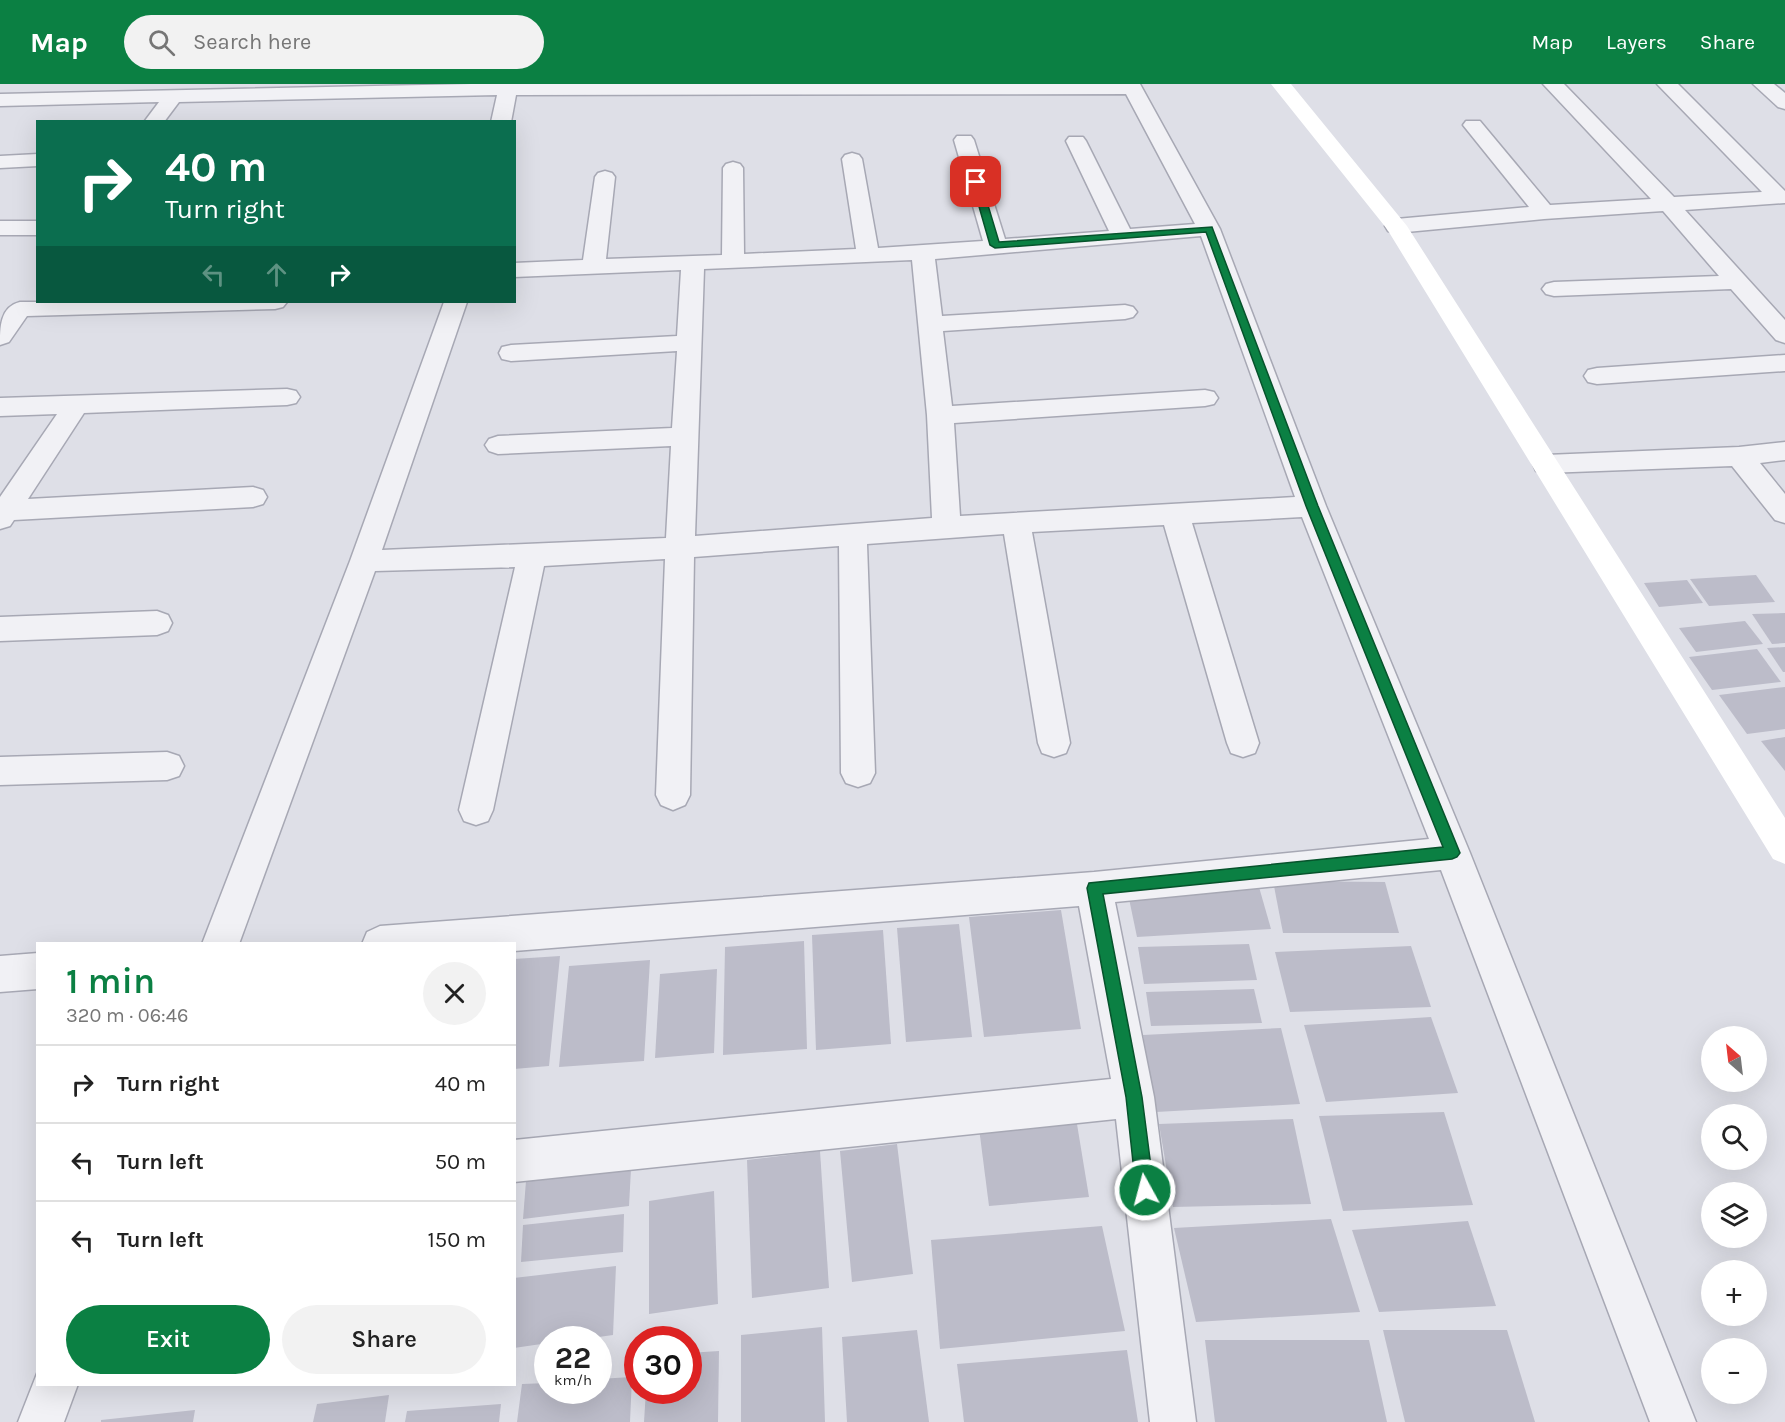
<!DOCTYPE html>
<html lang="en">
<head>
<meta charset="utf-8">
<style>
	:root { --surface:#fff; --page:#f2f2f2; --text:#222; --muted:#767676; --line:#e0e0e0; --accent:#0b8043 }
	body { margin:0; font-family:Karla,sans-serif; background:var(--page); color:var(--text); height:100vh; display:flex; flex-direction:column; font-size:22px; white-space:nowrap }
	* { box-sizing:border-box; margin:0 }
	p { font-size:20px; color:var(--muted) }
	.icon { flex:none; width:33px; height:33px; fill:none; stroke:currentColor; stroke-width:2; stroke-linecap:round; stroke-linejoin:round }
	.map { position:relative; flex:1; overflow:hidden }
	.sheet { position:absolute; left:36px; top:858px; width:480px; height:444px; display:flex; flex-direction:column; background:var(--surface); border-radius:0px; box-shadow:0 6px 24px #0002 }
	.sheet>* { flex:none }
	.banner { position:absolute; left:36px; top:36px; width:480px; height:183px; border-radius:0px; box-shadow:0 6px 24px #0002; background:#0b6e4f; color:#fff; overflow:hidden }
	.needle { width:39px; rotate:332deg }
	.fabs { position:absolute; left:1701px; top:942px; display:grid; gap:12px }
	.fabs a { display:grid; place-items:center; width:66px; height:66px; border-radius:50%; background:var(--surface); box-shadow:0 6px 24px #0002; font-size:30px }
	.speed { position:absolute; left:534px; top:1242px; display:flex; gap:12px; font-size:30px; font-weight:700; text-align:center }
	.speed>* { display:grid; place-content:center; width:78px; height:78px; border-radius:50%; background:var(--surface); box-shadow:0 6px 24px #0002; line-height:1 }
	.speed small { font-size:15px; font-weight:400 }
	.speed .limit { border:9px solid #d22; background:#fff; color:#111 }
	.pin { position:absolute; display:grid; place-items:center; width:51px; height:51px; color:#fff; margin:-26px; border-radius:12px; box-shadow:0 3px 9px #0006 }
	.me { position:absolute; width:66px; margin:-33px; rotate:353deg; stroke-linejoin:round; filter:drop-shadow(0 0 4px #0008) }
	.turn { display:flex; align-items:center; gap:21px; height:126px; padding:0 30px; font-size:27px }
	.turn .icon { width:78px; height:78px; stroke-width:2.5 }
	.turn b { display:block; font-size:42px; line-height:51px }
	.lanes { display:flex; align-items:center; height:57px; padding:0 30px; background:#0003; justify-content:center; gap:30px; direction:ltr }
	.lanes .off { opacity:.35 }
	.round { display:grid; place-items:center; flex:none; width:63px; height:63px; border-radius:32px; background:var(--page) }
	.headline { display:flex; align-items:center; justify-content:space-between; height:102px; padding:0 30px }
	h1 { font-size:36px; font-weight:600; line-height:45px; color:var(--accent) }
	.action { display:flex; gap:12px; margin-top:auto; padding:12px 30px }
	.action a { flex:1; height:69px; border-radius:36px; background:var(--accent); color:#fff; font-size:24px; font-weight:600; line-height:69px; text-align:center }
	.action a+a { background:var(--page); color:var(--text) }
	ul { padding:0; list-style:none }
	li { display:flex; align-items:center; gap:18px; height:78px; padding:0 30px; border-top:2px solid var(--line) }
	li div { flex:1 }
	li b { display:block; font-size:22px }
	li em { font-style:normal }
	header { display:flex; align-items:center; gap:36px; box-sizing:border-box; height:84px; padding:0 30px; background:var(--accent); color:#fff }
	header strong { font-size:28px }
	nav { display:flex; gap:33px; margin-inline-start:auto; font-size:21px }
	.search { width:420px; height:54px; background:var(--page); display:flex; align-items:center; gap:15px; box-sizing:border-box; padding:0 21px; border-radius:33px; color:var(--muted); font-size:22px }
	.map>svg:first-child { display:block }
	.building { fill:#bcbcc9 }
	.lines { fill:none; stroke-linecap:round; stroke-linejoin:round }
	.street-casing { stroke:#a7a8b4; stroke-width:3 }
	.street { fill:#f1f1f5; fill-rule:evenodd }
	.secondary { fill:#fff; fill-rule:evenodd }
	.route { fill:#0b8043; stroke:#07532c; stroke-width:1.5 }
</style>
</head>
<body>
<header>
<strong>Map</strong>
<div class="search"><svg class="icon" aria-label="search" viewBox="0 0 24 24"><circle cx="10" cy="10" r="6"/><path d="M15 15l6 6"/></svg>Search here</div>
<nav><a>Map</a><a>Layers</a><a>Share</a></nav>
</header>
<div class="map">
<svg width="1785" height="1338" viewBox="0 0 1785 1338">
	<rect width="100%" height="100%" fill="#dedfe7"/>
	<g class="building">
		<path d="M1756,491l19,27 -66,4 -19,-27z"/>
		<path d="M1687,496l16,23 -44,4 -15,-24z"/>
		<path d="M1785,529v30l-13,1 -20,-30z"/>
		<path d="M1745,537l18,23 -67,8 -17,-24z"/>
		<path d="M1785,563v25h-2l-16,-24z"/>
		<path d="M1757,565l24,33 -69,8 -23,-33z"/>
		<path d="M1785,603v42l-38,5 -28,-39z"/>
		<path d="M1785,653v34l-24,-30z"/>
		<path d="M1257,796l14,49 -134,8 -10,-48z"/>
		<path d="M1273,797l112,1 14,51h-116z"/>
		<path d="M1061,826l20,119 -97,8 -15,-120z"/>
		<path d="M959,840l13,113 -66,5 -9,-114z"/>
		<path d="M883,846l8,114 -75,6 -4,-115z"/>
		<path d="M804,857l3,108 -84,6 2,-108z"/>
		<path d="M1249,860l8,36 -113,4 -6,-37z"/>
		<path d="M1411,862l20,61 -141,5 -15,-60z"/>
		<path d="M560,872l-11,110 -35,3v-110z"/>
		<path d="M650,876l-6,101 -85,6 10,-101z"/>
		<path d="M717,885l-3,84 -59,5 5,-84z"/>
		<path d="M1254,905l8,34 -111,3 -5,-34z"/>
		<path d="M1431,933l27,76 -132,9 -22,-77z"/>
		<path d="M1281,944l19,76 -144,8 -13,-77z"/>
		<path d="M1444,1028l29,93 -130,6 -24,-95z"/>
		<path d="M1076,1034l13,79 -100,9 -10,-78z"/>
		<path d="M1293,1035l18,85 -138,3 -14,-83z"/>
		<path d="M897,1060l16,130 -61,8 -12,-131z"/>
		<path d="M820,1067l9,137 -77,10 -5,-138z"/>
		<path d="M631,1085l-2,37 -106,13 3,-38z"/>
		<path d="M714,1107l4,113 -69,10v-113z"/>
		<path d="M624,1130l-1,38 -102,10 2,-37z"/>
		<path d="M1331,1135l29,93 -164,10 -22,-94z"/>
		<path d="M1468,1137l28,85 -117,6 -27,-82z"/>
		<path d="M1102,1142l23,105 -185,18 -9,-109z"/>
		<path d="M616,1182l-3,69 -36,5h-29v3l-34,5v-70z"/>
		<path d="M822,1243l3,95h-84v-87z"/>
		<path d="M917,1246l12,92h-82l-5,-85z"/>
		<path d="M1383,1246h124l28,92h-130z"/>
		<path d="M1205,1256h164l18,82h-172z"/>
		<path d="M1127,1266l11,72h-174l-7,-58z"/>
		<path d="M719,1267l-1,71h-74l2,-32h42v-37z"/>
		<path d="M632,1293l-2,45h-113l5,-38 26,-1v7h50v-11z"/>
		<path d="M389,1311l-4,27h-72l4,-18z"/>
		<path d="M501,1320l-2,18h-94l2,-11z"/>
		<path d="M195,1326l-2,12h-92v-2z"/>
	</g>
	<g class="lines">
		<defs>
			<g id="street">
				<path d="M471,0h669l80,145 106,277 144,347 226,569h-46l-209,-552 -326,32 39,195 42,325h-46l-34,-303 -602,63v-42l597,-61 -32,-173 -565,45v-7h-152l5,-12 13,-6 714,-54 335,-33 -127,-322 -110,6 67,220 -4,10 -12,4 -12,-4 -4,-10 -63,-218 -132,7 38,211 -4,10 -12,4 -12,-4 -4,-10 -34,-209 -137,10 8,229 -5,10 -12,4 -12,-4 -5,-10 -2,-227 -145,11 -4,238 -5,10 -12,5 -12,-5 -5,-10 9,-236 -121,7 -51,244 -5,11 -12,4 -12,-4 -5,-11 56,-243 -140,4 -136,373h-37l148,-383 94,-259h23l-85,248 284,-12 5,-92 -173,8 -9,-3 -4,-6 4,-6 9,-3 174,-8 5,-77 -166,10 -9,-2 -3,-6 3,-6 9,-2 166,-9 4,-66 -167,7v-14l69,-3 12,-83 3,-4 7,-2 7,2 3,4 -9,82 116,-4 1,-87 3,-4 7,-2 7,2 3,4 1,86 112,-5 -14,-90 3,-4 7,-2 7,2 3,4 16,89 105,-7 -29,-101 3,-4h14l3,4 31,99 104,-8 -43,-90 3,-4h14l3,4 44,88 65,-5 -69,-130 -610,1 -5,27h-20l6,-27 -318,7 -15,20h-20l15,-20 -159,4v-12zM1201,152l94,261 -335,19 -6,-93 251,-17 9,-2 4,-6 -4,-6 -9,-2 -253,16 -9,-75 182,-12 8,-2 4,-5 -4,-5 -8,-2 -183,11 -7,-57zM912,176l15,155 5,103 -237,18 9,-267z"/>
				<path d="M1543,0h21l110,113 88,-5 -105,-108h21l107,107v12l-100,7 100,110v23l-9,-3 -45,-51 -177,7 -8,-2 -4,-5 4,-5 8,-2 165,-6 -56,-65 -119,8 -148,14 -8,-2 -3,-5 3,-5 8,-2 133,-12 -66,-82 3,-4h14l70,84 101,-6z"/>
				<path d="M1753,0h21l11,9v16l-7,-2z"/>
				<path d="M38,70v12l-38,2v-12z"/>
				<rect x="0" y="137" width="38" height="14"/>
				<path d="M20,218h267l-4,5 -8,2 -248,7 -18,26 -9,3c0,-18 0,-38 20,-43z"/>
				<path d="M1785,271v16l-188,13 -9,-2 -4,-6 4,-6 9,-2z"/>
				<path d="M287,305l9,2 4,6 -4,6 -9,2 -203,8 -56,86 225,-12 10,3 4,7 -4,7 -10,3 -239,13 -4,6 -10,3v-32l57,-83 -57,2v-18z"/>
				<path d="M1785,358v18l-25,3 25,31v29l-10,-3 -43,-54 -186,7 -10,-2 -3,-7 3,-7 10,-2 193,-8z"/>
				<path d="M157,527l11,4 4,8 -4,8 -11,4 -157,6v-24z"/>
				<path d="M167,668l12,4 5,10 -5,10 -12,4 -167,5v-28z"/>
				<path d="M38,869v36l-38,3v-36z"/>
				<path d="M38,1287v13h40l-14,38h-46z"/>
			</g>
		</defs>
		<use href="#street" class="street-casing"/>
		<use href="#street" class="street"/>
		<path class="secondary" d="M1271,0h20l116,142 378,592v46l-12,-5 -386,-630z"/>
	</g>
	<path class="route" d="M976,95l5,3 18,60 213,-15 106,279 142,347 -3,4 -5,2 -349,35 39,203 12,93 -3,6 -6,3 -6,-3 -3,-6 -10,-93 -39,-209 2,-5 354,-36 -137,-341 -100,-274 -211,16 -5,-3 -18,-63z"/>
</svg>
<div class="fabs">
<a><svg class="needle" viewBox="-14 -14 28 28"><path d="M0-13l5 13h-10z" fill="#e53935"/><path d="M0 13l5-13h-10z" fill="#767676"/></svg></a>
<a><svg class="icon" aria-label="search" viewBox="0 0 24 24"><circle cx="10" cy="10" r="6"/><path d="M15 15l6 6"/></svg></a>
<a><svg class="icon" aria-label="layers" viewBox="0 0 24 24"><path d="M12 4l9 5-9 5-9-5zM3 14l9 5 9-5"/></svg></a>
<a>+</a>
<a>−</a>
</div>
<div class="speed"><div>22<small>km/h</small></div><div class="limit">30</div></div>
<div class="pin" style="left:976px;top:98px;background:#d93025"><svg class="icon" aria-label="arrive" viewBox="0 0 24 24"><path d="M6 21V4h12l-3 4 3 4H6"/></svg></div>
<svg class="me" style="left:1145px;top:1106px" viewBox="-20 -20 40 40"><circle r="17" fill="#0b8043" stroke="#fff" stroke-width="3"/><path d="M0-11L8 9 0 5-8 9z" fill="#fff"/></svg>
<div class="banner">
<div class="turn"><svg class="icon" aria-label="right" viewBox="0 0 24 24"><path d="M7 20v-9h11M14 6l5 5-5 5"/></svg><div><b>40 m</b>Turn right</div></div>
<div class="lanes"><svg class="icon off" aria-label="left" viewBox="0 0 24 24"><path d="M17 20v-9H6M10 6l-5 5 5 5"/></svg><svg class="icon off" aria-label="ahead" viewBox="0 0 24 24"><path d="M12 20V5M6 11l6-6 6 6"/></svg><svg class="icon" aria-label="right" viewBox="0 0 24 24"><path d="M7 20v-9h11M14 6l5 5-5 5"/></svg></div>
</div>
<section class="sheet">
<div class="headline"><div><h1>1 min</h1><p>320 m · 06:46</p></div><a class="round"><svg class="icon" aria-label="close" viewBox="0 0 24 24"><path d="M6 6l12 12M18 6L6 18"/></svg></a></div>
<ul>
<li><svg class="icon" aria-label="right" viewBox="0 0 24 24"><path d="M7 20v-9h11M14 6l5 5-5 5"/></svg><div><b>Turn right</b></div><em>40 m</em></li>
<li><svg class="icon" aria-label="left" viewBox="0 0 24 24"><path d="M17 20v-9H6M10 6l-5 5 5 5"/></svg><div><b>Turn left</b></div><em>50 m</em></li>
<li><svg class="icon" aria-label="left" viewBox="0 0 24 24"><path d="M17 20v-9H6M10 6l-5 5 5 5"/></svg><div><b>Turn left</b></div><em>150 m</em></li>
</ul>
<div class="action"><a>Exit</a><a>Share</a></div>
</section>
</div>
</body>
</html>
